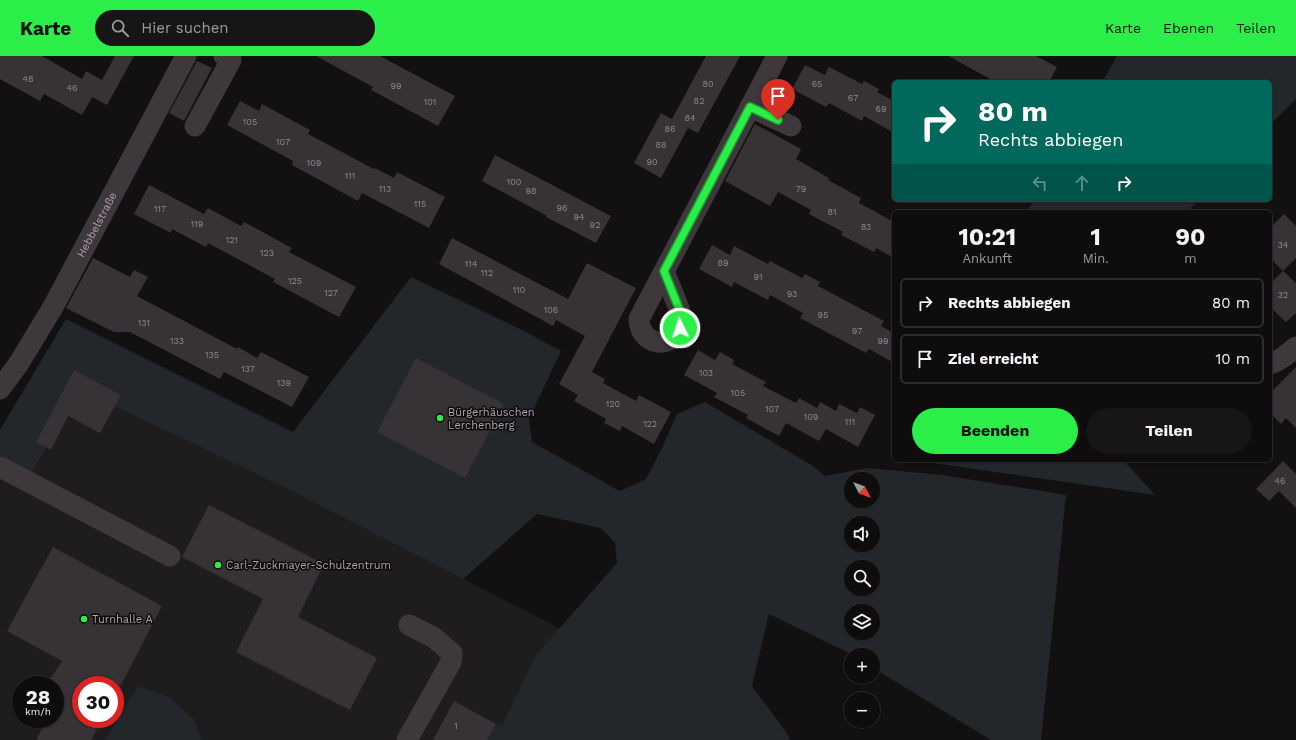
<!DOCTYPE html>
<html lang="de">
<head>
<meta charset="utf-8">
<style>
	:root { --surface:#0e0c0d; --page:#171516; --text:#f1f3f6; --muted:#9b9b9d; --line:#2e2c2e; --accent:#2bef48 }
	body { margin:0; font-family:"Work Sans",sans-serif; background:var(--page); color:var(--text); height:100vh; display:flex; flex-direction:column; font-size:15px; white-space:nowrap }
	* { box-sizing:border-box; margin:0 }
	p { font-size:13px; color:var(--muted) }
	.icon { flex:none; width:22px; height:22px; fill:none; stroke:currentColor; stroke-width:2; stroke-linecap:round; stroke-linejoin:round }
	.map { position:relative; flex:1; overflow:hidden }
	.panel { position:absolute; left:892px; top:154px; width:380px; height:252px; display:flex; flex-direction:column; background:var(--surface); border-radius:6px; box-shadow:0 1px 3px #0004,0 0 0 1px var(--line) }
	.panel>* { flex:none }
	.hud { position:absolute; left:892px; top:24px; width:380px; height:122px; border-radius:6px; box-shadow:0 1px 3px #0004,0 0 0 1px var(--line); background:#00695c; color:#fff; overflow:hidden }
	.needle { width:26px; rotate:132deg }
	.tools { position:absolute; left:844px; top:416px; display:grid; gap:8px }
	.tools a { display:grid; place-items:center; width:36px; height:36px; border-radius:50%; background:var(--surface); box-shadow:0 1px 3px #0004,0 0 0 1px var(--line); font-size:20px }
	.speed { position:absolute; left:12px; top:620px; display:flex; gap:8px; font-size:20px; font-weight:700; text-align:center }
	.speed>* { display:grid; place-content:center; width:52px; height:52px; border-radius:50%; background:var(--surface); box-shadow:0 1px 3px #0004,0 0 0 1px var(--line); line-height:1 }
	.speed small { font-size:10px; font-weight:400 }
	.speed .limit { border:6px solid #d22; background:#fff; color:#111 }
	.pin { position:absolute; display:grid; place-items:center; width:34px; height:34px; color:#fff; margin:-41px -17px; border-radius:50% 50% 50% 0; rotate:-45deg; box-shadow:0 0 4px #0007 }
	.pin .icon { rotate:45deg }
	.me { position:absolute; width:44px; margin:-22px; rotate:356deg; stroke-linejoin:round; filter:drop-shadow(0 0 3px #0008) }
	.turn { display:flex; align-items:center; gap:14px; height:84px; padding:0 20px; font-size:18px }
	.turn .icon { width:52px; height:52px; stroke-width:2.5 }
	.turn b { display:block; font-size:28px; line-height:34px }
	.lanes { display:flex; align-items:center; height:38px; padding:0 20px; background:#0003; justify-content:center; gap:20px; direction:ltr }
	.lanes .off { opacity:.35 }
	.eta { display:flex; justify-content:space-evenly; align-items:center; height:68px; text-align:center }
	.eta b { font-size:24px; font-weight:700; line-height:28px }
	.action { display:flex; gap:8px; margin-top:auto; padding:8px 20px }
	.action a { flex:1; height:46px; border-radius:24px; background:var(--accent); color:#111; font-size:16px; font-weight:700; line-height:46px; text-align:center }
	.action a+a { background:var(--page); color:var(--text) }
	ul { padding:0; list-style:none }
	li { display:flex; align-items:center; gap:12px; height:50px; margin:0 8px 6px; padding:0 12px; border:2px solid var(--line); border-radius:6px }
	li div { flex:1 }
	li b { display:block; font-size:15px }
	li em { font-style:normal }
	header { display:flex; align-items:center; gap:24px; box-sizing:border-box; height:56px; padding:0 20px; background:var(--accent); color:#111 }
	header strong { font-size:19px }
	nav { display:flex; gap:22px; margin-inline-start:auto; font-size:14px }
	.search { width:280px; height:36px; background:var(--page); display:flex; align-items:center; gap:10px; box-sizing:border-box; padding:0 14px; border-radius:22px; color:var(--muted); font-size:15px }
	.map>svg:first-child { display:block }
	.built { fill:#1f1c1d; fill-rule:evenodd }
	.green { fill:#23262b; fill-rule:evenodd }
	.building { fill:#373235 }
	.lines { fill:none; stroke-linecap:round; stroke-linejoin:round }
	.minor { stroke:#3e383c; stroke-width:21 }
	.route-casing { stroke:#1c9b2f; stroke-width:10 }
	.route { stroke:#2bef48; stroke-width:7 }
	.poi-dot { fill:#2bef48; stroke:#0d0b0c; stroke-width:1.5 }
	.labels { text-anchor:middle; dominant-baseline:central; stroke-width:3; stroke-linejoin:round; paint-order:stroke }
	.number-label { font-size:9px; fill:#938690 }
	.street-label { font-size:11px; fill:#b2a2af; stroke:#0d0b0c }
	.poi-label { font-size:11px; fill:#b2a2af; stroke:#0d0b0c; text-anchor:start }
</style>
</head>
<body>
<header>
<strong>Karte</strong>
<div class="search"><svg class="icon" aria-label="search" viewBox="0 0 24 24"><circle cx="10" cy="10" r="6"/><path d="M15 15l6 6"/></svg>Hier suchen</div>
<nav><a>Karte</a><a>Ebenen</a><a>Teilen</a></nav>
</header>
<div class="map">
<svg width="1296" height="684" viewBox="0 0 1296 684">
	<rect width="100%" height="100%" fill="#121011"/>
	<path class="built" d="M74,314l208,116 308,158 -22,96h-568v-286zM21,629h34v34h-34zM81,629h34v34h-34z"/>
	<g class="green">
		<path d="M1117,0h179v43l-26,26v-43h-168z"/>
		<path d="M1034,144h165l-12,12h-160z"/>
		<path d="M411,221l113,54 37,20 -32,68 3,23 88,49 26,-12 16,-31 15,-34 28,-12 108,64 12,10 43,-8 75,7 123,20 -25,245h-50l-118,-72v-13h-20l-84,-41 -17,72 34,46 4,8h-303l9,-16 6,2 34,-71 81,-92 -2,-20 -14,-15 -64,-14 -74,65 -181,-93 -201,-96 -50,83 -31,-17v-26l66,-111 227,113zM851,423h22v22h-22zM851,467h22v22h-22zM851,511h22v22h-22zM851,555h22v22h-22z"/>
		<path d="M913,404h210l32,35z"/>
		<path d="M138,630l31,11 25,23 8,20h-97z"/>
	</g>
	<g class="building">
		<path d="M0,0h42l40,23 4,-8 16,9 13,-24h19l-27,49 -15,-8 -10,18 -38,-21 -4,7 -40,-22z"/>
		<path d="M316,0h64l75,40 -17,30 -67,-36 2,-3z"/>
		<path d="M706,0h34l-42,77 -10,-5 -27,50 -27,-15 27,-50 11,6z"/>
		<path d="M948,0h88l21,11 -8,15h-53z"/>
		<path d="M197,5l15,7 -28,53 -15,-8z"/>
		<path d="M805,9l20,10 4,-8 33,17 2,-3 15,8 -2,3 17,9v32l-30,-17 -2,5 -33,-18 -3,4 -34,-18z"/>
		<path d="M240,45l19,10 3,-7 48,26 -2,4 66,35 1,-1 19,10 3,-6 48,25 -16,31 -67,-35 -4,8 -66,-36 1,-4 -66,-36z"/>
		<path d="M755,68l46,25 -5,10 33,19 -1,2 33,18 -2,5 35,19v36l-18,-10 -2,4 -33,-17 2,-3 -34,-18 2,-4 -33,-18 -8,14 -45,-25z"/>
		<path d="M495,99l116,61 -15,27 -50,-26 1,-1 -65,-35z"/>
		<path d="M149,129l55,29 4,-6 33,18 3,-4 48,26 -3,4 67,35 -17,30 -66,-35 2,-3 -67,-36 -2,4 -34,-18 -1,4 -37,-19z"/>
		<path d="M1284,158l12,12v32l-13,13 -13,-13v-30z"/>
		<path d="M452,182l116,61 19,-36 49,25 -44,84 13,7 -2,4 33,18 3,-6 32,17 -17,32 -32,-18 -2,5 -16,-8 2,-4 -32,-18 4,-6 -19,-11 26,-48 -29,-16 -3,6 -114,-62z"/>
		<path d="M712,189l18,10 4,-9 34,18 2,-3 32,17 3,-4 15,8 -2,4 66,35 -3,5 13,7v30l-25,-14 -3,4 -66,-35 3,-5 -33,-18 -2,5 -34,-18 -2,5 -33,-18z"/>
		<path d="M93,202l37,19 4,-7 14,7 -11,19 100,53 1,-2 19,11 4,-6 48,25 -17,30 -68,-35 -4,7 -90,-47h-16l-48,-24z"/>
		<path d="M1283,215l13,12v30l-10,9 -16,-15v-23z"/>
		<path d="M698,294l17,10 5,-8 14,8 -2,4 34,18 -3,4 33,17 3,-5 18,10 3,-6 16,9 3,-7 18,9 3,-6 15,8 -17,32 -32,-18 -7,12 -33,-18 -7,13 -33,-18 2,-3 -34,-18 3,-4 -33,-18z"/>
		<path d="M416,302l88,46 -39,74 -88,-46z"/>
		<path d="M1296,311v61l-10,-10 -5,6 -11,-11v-20z"/>
		<path d="M74,314l47,25 -21,38 -32,-17 -17,34 -15,-8z"/>
		<path d="M1283,405l13,13v34l-17,-17 -10,10 -13,-12z"/>
		<path d="M209,449l115,59 -26,53 79,41 -27,52 -114,-58 27,-53 -81,-42z"/>
		<path d="M53,491l109,59 -41,79h-40v34h22l-12,21h-55l11,-21h8v-34h-9l16,-24 -55,-30z"/>
		<path d="M454,645l42,23 -9,16h-54z"/>
	</g>
	<g class="lines">
		<g class="minor">
			<path d="M750,51l41,19"/>
			<path d="M195,70l36,-66 -7,-4"/>
			<path d="M664,215l16,40c7,39 -40,41 -41,8l138,-263"/>
			<path d="M1270,308c10,-3 18,-10 26,-17"/>
			<path id="s1" d="M0,333l19,-26 34,-56 133,-251"/>
			<path d="M0,411l170,89"/>
			<path d="M407,684l44,-78 1,-9 -19,-16 -24,-12"/>
		</g>
	</g>
	<g class="lines">
		<defs>
			<path id="route" d="M680,272l1,-10 -1,-7 -16,-40 86,-164 28,13"/>
		</defs>
		<use href="#route" class="route-casing"/>
		<use href="#route" class="route"/>
	</g>
	<g class="poi-dot">
		<circle cx="440" cy="362" r="4"/>
		<circle cx="218" cy="509" r="4"/>
		<circle cx="84" cy="563" r="4"/>
	</g>
	<g class="labels">
		<g class="number-label">
			<text x="28" y="23">48</text>
			<text x="708" y="28">80</text>
			<text x="817" y="28">65</text>
			<text x="396" y="30">99</text>
			<text x="72" y="32">46</text>
			<text x="853" y="42">67</text>
			<text x="699" y="45">82</text>
			<text x="430" y="46">101</text>
			<text x="881" y="53">69</text>
			<text x="690" y="62">84</text>
			<text x="250" y="66">105</text>
			<text x="670" y="73">86</text>
			<text x="283" y="86">107</text>
			<text x="661" y="89">88</text>
			<text x="652" y="106">90</text>
			<text x="314" y="107">109</text>
			<text x="350" y="120">111</text>
			<text x="514" y="126">100</text>
			<text x="385" y="133">113</text>
			<text x="801" y="133">79</text>
			<text x="531" y="135">98</text>
			<text x="420" y="148">115</text>
			<text x="562" y="152">96</text>
			<text x="160" y="153">117</text>
			<text x="832" y="156">81</text>
			<text x="579" y="161">94</text>
			<text x="197" y="168">119</text>
			<text x="595" y="169">92</text>
			<text x="866" y="171">83</text>
			<text x="232" y="184">121</text>
			<text x="1283" y="189">34</text>
			<text x="267" y="197">123</text>
			<text x="723" y="207">89</text>
			<text x="471" y="208">114</text>
			<text x="487" y="217">112</text>
			<text x="758" y="221">91</text>
			<text x="295" y="225">125</text>
			<text x="519" y="234">110</text>
			<text x="331" y="237">127</text>
			<text x="792" y="238">93</text>
			<text x="1283" y="239">32</text>
			<text x="551" y="254">106</text>
			<text x="823" y="259">95</text>
			<text x="144" y="267">131</text>
			<text x="857" y="275">97</text>
			<text x="177" y="285">133</text>
			<text x="883" y="285">99</text>
			<text x="212" y="299">135</text>
			<text x="248" y="313">137</text>
			<text x="706" y="317">103</text>
			<text x="284" y="327">139</text>
			<text x="738" y="337">105</text>
			<text x="613" y="348">120</text>
			<text x="772" y="353">107</text>
			<text x="811" y="361">109</text>
			<text x="850" y="366">111</text>
			<text x="650" y="368">122</text>
			<text x="1280" y="425">46</text>
			<text x="456" y="670">1</text>
		</g>
		<g class="street-label">
			<text stroke="none"><textPath href="#s1" startOffset="191">Hebbelstraße</textPath></text>
		</g>
		<g class="poi-label">
			<text x="448" y="356">Bürgerhäuschen<tspan x="448" dy="13">Lerchenberg</tspan></text>
			<text x="226" y="509">Carl-Zuckmayer-Schulzentrum</text>
			<text x="92" y="563">Turnhalle A</text>
		</g>
	</g>
</svg>
<div class="tools">
<a><svg class="needle" viewBox="-14 -14 28 28"><path d="M0-13l5 13h-10z" fill="#e53935"/><path d="M0 13l5-13h-10z" fill="#9b9b9d"/></svg></a>
<a><svg class="icon" aria-label="sound" viewBox="0 0 24 24"><path d="M4 9h4l5-4v14l-5-4H4zM17 9q2 3 0 6"/></svg></a>
<a><svg class="icon" aria-label="search" viewBox="0 0 24 24"><circle cx="10" cy="10" r="6"/><path d="M15 15l6 6"/></svg></a>
<a><svg class="icon" aria-label="layers" viewBox="0 0 24 24"><path d="M12 4l9 5-9 5-9-5zM3 14l9 5 9-5"/></svg></a>
<a>+</a>
<a>−</a>
</div>
<div class="speed"><div>28<small>km/h</small></div><div class="limit">30</div></div>
<div class="pin" style="left:778px;top:64px;background:#d93025"><svg class="icon" aria-label="arrive" viewBox="0 0 24 24"><path d="M6 21V4h12l-3 4 3 4H6"/></svg></div>
<svg class="me" style="left:680px;top:272px" viewBox="-20 -20 40 40"><circle r="17" fill="#2bef48" stroke="#fff" stroke-width="3"/><path d="M0-11L8 9 0 5-8 9z" fill="#fff"/></svg>
<div class="hud">
<div class="turn"><svg class="icon" aria-label="right" viewBox="0 0 24 24"><path d="M7 20v-9h11M14 6l5 5-5 5"/></svg><div><b>80 m</b>Rechts abbiegen</div></div>
<div class="lanes"><svg class="icon off" aria-label="left" viewBox="0 0 24 24"><path d="M17 20v-9H6M10 6l-5 5 5 5"/></svg><svg class="icon off" aria-label="ahead" viewBox="0 0 24 24"><path d="M12 20V5M6 11l6-6 6 6"/></svg><svg class="icon" aria-label="right" viewBox="0 0 24 24"><path d="M7 20v-9h11M14 6l5 5-5 5"/></svg></div>
</div>
<section class="panel">
<div class="eta">
<div><b>10:21</b><p>Ankunft</p></div>
<div><b>1</b><p>Min.</p></div>
<div><b>90</b><p>m</p></div>
</div>
<ul>
<li><svg class="icon" aria-label="right" viewBox="0 0 24 24"><path d="M7 20v-9h11M14 6l5 5-5 5"/></svg><div><b>Rechts abbiegen</b></div><em>80 m</em></li>
<li><svg class="icon" aria-label="arrive" viewBox="0 0 24 24"><path d="M6 21V4h12l-3 4 3 4H6"/></svg><div><b>Ziel erreicht</b></div><em>10 m</em></li>
</ul>
<div class="action"><a>Beenden</a><a>Teilen</a></div>
</section>
</div>
</body>
</html>
